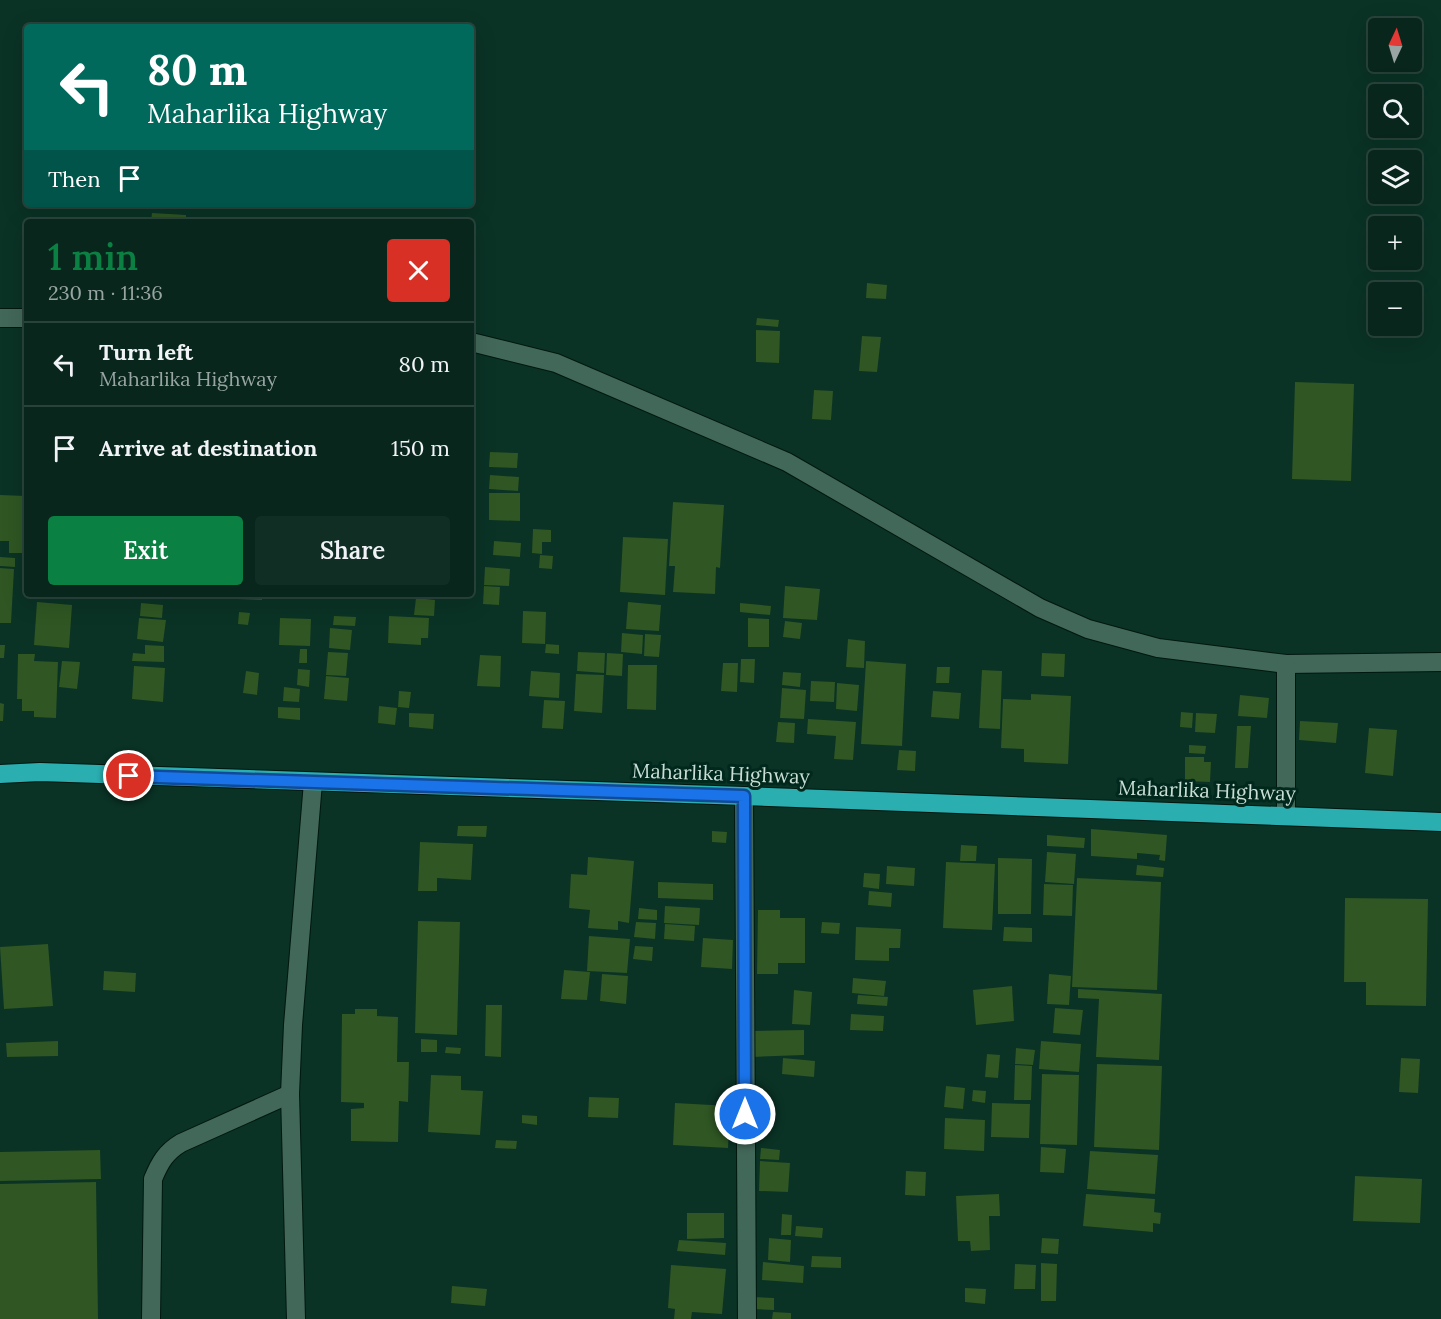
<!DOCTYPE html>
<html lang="en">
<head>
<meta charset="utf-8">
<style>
	:root { --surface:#08261c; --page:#112e25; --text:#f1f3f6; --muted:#98a5a3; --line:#29433b; --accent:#0b8043 }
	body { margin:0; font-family:Lora,serif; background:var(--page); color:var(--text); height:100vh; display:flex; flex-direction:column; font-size:22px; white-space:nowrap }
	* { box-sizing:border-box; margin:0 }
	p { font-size:20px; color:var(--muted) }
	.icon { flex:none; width:33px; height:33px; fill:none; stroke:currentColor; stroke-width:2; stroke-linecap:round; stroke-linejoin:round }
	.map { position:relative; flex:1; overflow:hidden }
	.drawer { position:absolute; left:24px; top:219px; width:450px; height:378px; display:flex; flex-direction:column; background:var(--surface); border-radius:6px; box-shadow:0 6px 24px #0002,0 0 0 2px var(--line) }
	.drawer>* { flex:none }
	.hud { position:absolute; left:24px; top:24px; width:450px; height:183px; border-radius:6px; box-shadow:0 6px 24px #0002,0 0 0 2px var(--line); background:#00695c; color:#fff; overflow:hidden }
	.needle { width:39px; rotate:4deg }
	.tools { position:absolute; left:1368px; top:18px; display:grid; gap:12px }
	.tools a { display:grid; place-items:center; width:54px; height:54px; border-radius:6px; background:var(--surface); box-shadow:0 6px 24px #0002,0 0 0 2px var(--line); font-size:30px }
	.pin { position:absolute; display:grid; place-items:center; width:51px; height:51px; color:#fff; margin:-26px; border:3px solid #fff; border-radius:50%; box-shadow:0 2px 6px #0007 }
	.me { position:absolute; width:66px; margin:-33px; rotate:0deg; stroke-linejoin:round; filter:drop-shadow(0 0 4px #0008) }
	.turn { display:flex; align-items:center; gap:21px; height:126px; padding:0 24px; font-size:27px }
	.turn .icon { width:78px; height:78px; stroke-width:2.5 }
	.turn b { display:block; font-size:42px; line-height:51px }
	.then { display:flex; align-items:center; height:57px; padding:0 24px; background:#0003; gap:12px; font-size:22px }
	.round { display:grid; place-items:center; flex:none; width:63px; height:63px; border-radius:6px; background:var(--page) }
	.overview { display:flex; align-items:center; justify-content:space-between; height:102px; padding:0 24px }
	h1 { font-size:36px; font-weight:600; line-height:45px; color:var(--accent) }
	.cta { display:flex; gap:12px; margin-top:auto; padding:12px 24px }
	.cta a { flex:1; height:69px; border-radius:6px; background:var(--accent); color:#fff; font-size:24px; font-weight:600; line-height:69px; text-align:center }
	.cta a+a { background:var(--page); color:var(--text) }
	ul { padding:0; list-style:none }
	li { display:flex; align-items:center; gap:18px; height:84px; padding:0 24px; border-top:2px solid var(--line) }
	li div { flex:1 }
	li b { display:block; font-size:22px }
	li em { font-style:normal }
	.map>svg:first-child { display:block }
	.building { fill:#2f5623 }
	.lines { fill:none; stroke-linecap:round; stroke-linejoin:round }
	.minor-casing { stroke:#00180f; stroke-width:20 }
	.highway-casing { stroke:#00180f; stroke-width:20 }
	.minor { stroke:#426859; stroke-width:18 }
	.highway { stroke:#2aaeb0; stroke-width:18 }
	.route-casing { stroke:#114b97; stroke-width:15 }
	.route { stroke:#1a73e8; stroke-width:10 }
	.labels { text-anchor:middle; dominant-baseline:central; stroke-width:6; stroke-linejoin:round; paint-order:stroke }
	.street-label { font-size:20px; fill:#c9ded5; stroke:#00281c }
</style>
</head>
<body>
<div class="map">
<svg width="1441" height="1319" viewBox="0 0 1441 1319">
	<rect width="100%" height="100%" fill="#0a3225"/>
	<g class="building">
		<path d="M152,213l34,2v7h-35z"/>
		<path d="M867,283l20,2 -1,14 -20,-1z"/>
		<path d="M757,318l22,2 -1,7 -22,-2z"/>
		<path d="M756,330l24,1 -1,32 -23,-1z"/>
		<path d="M862,336l19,1 -4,35 -18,-1z"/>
		<path d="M1295,382l59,2 -3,97 -59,-2z"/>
		<path d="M814,390l19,1 -2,29 -19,-1z"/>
		<path d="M490,452l28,1 -1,15 -28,-1z"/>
		<path d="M490,475l29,2 -1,14 -29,-2z"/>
		<path d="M489,493h31v28l-31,-1z"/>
		<path d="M0,495l25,1 -1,57h-15v-12h-9z"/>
		<path d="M673,502l51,3 -4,63 -4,-1 -1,27 -42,-2 2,-26h-6z"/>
		<path d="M533,529l18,1v12h-9v12l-10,-1z"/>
		<path d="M623,537l45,2 -3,56 -45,-3z"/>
		<path d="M494,541l27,2 -1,14 -27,-2z"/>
		<path d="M540,555l13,1 -1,13 -13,-1z"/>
		<path d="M0,557l15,1v9l-15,-1z"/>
		<path d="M485,567l25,2 -1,17 -25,-1z"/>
		<path d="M0,568l14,1 -3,54h-11z"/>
		<path d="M484,586l16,1 -1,18 -16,-1z"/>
		<path d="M785,586l35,3 -3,31 -34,-2z"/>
		<path d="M236,594h26v6l-26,-1z"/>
		<path d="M416,598l19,2 -1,16 -20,-1z"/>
		<path d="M37,602l35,3 -3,43 -35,-3z"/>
		<path d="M628,602l33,3 -2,26 -33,-2z"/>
		<path d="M141,603l22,2 -1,13 -22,-2z"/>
		<path d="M740,603l31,3 -1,9 -30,-3z"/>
		<path d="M523,611l23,1 -1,32 -23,-1z"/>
		<path d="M239,612l11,1 -2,12 -10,-1z"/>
		<path d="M334,616l22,1 -1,9 -22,-1z"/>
		<path d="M389,616l40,2 -1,20h-7v7l-33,-2z"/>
		<path d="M139,618l27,2 -3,22 -26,-3z"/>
		<path d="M280,618l31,1 -1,27 -31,-1z"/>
		<path d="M748,618l21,1v28h-21z"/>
		<path d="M785,621l17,2 -2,16 -17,-2z"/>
		<path d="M330,628l22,2 -2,20 -21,-2z"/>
		<path d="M622,633l21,2 -1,19 -21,-2z"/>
		<path d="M645,634l16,1 -2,22 -15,-1z"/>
		<path d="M848,639l17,2 -1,27 -18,-1z"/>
		<path d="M546,644l13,1v9l-14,-1z"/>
		<path d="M0,645h5l-1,13h-4z"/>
		<path d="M145,645l19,1v16l-32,-1 1,-8 12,1z"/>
		<path d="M300,649h7v14h-8z"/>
		<path d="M328,652l20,1 -2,23 -20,-1z"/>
		<path d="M578,652l27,1 -1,20 -27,-2z"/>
		<path d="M607,653l16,1 -1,22 -16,-1z"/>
		<path d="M1042,653l23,1 -1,23 -23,-1z"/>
		<path d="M18,654h17l-1,7 24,1 -2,56 -22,-1v-6h-12v-12h-5z"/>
		<path d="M480,655l21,1 -1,31 -23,-1z"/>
		<path d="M741,659h14l-1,24 -14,-1z"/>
		<path d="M62,661l18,1 -3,27 -18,-2z"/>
		<path d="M866,661l40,3 -4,82 -41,-2z"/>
		<path d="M723,663h15l-1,29 -16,-1z"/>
		<path d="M628,665h29l-1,45 -29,-1z"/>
		<path d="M134,666l31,2 -2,34 -31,-3z"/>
		<path d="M937,667h13l-1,16h-13z"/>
		<path d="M298,669l12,1 -1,17 -12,-2z"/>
		<path d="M982,670l20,1 -2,58 -21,-1z"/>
		<path d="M246,671l13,2 -2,22 -14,-2z"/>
		<path d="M531,671l29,2 -1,25 -30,-2z"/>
		<path d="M783,672l18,1 -1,14 -18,-2z"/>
		<path d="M576,674l28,1 -2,38 -28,-2z"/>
		<path d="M326,676l23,2 -2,23 -23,-2z"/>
		<path d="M811,681l24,1 -1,20 -24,-1z"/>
		<path d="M837,683l22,2 -2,26 -21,-2z"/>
		<path d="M284,687l16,2 -1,13 -16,-1z"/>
		<path d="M782,688l24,2 -2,29 -24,-1z"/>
		<path d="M399,691l12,1 -2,16 -11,-1z"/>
		<path d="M933,691l28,2 -2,26 -28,-2z"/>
		<path d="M1031,694l40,2 -3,68 -44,-2v-13l-23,-1 2,-49 28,1z"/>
		<path d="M1240,695l29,3 -2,20 -29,-2z"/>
		<path d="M544,700l21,1 -2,28 -21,-1z"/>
		<path d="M0,703l4,1 -1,17h-3z"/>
		<path d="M379,706l18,2 -2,17 -17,-2z"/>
		<path d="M278,707l22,1v12l-22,-2z"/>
		<path d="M1181,712l12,1 -1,15 -12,-1z"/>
		<path d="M409,713l25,1 -1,15 -24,-2z"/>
		<path d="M1196,713l21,1 -2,19 -20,-1z"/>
		<path d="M808,719l48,3 -3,38 -19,-1 2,-23 -29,-2z"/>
		<path d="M1300,721l38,2 -2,20 -37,-3z"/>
		<path d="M778,722l17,1 -1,20 -18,-1z"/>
		<path d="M1237,726h14l-3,42h-13z"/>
		<path d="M1369,728l28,2 -4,46 -28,-3z"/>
		<path d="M1189,745l17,1 -1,8 -16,-1z"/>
		<path d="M899,750l17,1 -1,20 -18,-1z"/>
		<path d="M1185,757h19v5h7l-1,20 -25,-1z"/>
		<path d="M458,826h29l-1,11 -29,-1z"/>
		<path d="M1091,829l76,6 -2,26 -6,-1 1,-5 -23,-2v6l-46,-3z"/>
		<path d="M712,831l15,1 -1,11 -14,-1z"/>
		<path d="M1047,835l38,3 -1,10 -37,-2z"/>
		<path d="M420,842l53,2 -2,36 -34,-2v13h-19z"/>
		<path d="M961,845l16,1 -1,15h-16z"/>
		<path d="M1047,852l29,2 -2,30 -29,-2z"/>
		<path d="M588,857l46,4 -5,62 -11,-2v9l-30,-2 2,-18 -21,-2 2,-34 16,1z"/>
		<path d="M998,858l34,1 -1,55h-33z"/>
		<path d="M946,862l49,2 -3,66 -49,-2z"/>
		<path d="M1137,865l27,3 -1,9 -27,-2z"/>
		<path d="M887,866l28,2 -1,18 -28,-2z"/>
		<path d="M864,873l16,1 -1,15 -16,-2z"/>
		<path d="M1077,878l84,4 -4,108 -85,-3z"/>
		<path d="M658,882l55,2v16l-55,-2z"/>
		<path d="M1044,884l29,1 -1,31 -29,-1z"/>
		<path d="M869,891l23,2 -1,14 -23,-2z"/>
		<path d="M1345,898l83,1 -2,107 -60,-1v-23h-22z"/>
		<path d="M665,906l35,2 -1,17 -35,-2z"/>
		<path d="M639,908l18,2v10l-19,-1z"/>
		<path d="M758,910h22v8h25v45h-27v11h-21z"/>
		<path d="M418,921l42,1 -3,113 -42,-2z"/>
		<path d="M636,922l20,1 -1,16 -21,-2z"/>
		<path d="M822,922l18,1 -1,11 -18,-1z"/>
		<path d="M665,924l30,2 -1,15 -30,-2z"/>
		<path d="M856,927l45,2 -1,19h-11v13l-34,-1z"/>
		<path d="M1004,927l28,1v14l-29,-1z"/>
		<path d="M589,936l41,3 -3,34 -40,-2z"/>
		<path d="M703,938l30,2 -1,29 -31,-2z"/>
		<path d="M48,944l5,62 -49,3 -4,-62z"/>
		<path d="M635,946l18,1 -1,14 -19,-2z"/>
		<path d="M564,970l26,2 -3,28 -26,-1z"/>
		<path d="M104,971l32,2 -1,19 -32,-2z"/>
		<path d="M602,974l26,2 -2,28 -26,-3z"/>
		<path d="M1049,974l22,2 -2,29 -22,-1z"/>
		<path d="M853,978l33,3 -2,15 -32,-3z"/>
		<path d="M1012,986l2,35 -38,4 -3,-35z"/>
		<path d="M1078,989l84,5 -3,66 -63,-3 3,-58 -21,-1z"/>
		<path d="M794,990l18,2 -2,33 -18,-1z"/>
		<path d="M858,995l30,2 -1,9 -30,-2z"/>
		<path d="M486,1005h16l-1,52 -16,-1z"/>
		<path d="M1055,1008l28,2 -3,25 -27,-2z"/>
		<path d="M355,1009h22v7l21,1 -1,45h12l-1,40 -9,-1 -1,41 -47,-1v-32l13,-1v-5l-23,-1 1,-88h13z"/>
		<path d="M851,1014l33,2 -1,15 -33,-1z"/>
		<path d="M804,1030v25l-52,2 -1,-26z"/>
		<path d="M421,1039l16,1v12h-16z"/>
		<path d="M58,1041v15l-51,1 -1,-14z"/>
		<path d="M1041,1041l40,3 -2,28 -40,-3z"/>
		<path d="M446,1047l15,1 -1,6 -15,-1z"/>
		<path d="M1016,1048l19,2 -2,15 -18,-1z"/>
		<path d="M987,1054l13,1 -2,23 -13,-1z"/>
		<path d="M783,1058l32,3 -1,16 -32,-3z"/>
		<path d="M1401,1058l19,1 -2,34 -19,-1z"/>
		<path d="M1097,1064l65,2 -3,84 -65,-3z"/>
		<path d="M1015,1065l17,1 -1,34h-17z"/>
		<path d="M1042,1074l37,1 -2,70 -37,-1z"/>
		<path d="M431,1075l30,1v14l22,1 -3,44 -52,-3z"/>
		<path d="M946,1086l19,2 -2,21 -19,-2z"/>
		<path d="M973,1090l13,1 -1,12 -13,-2z"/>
		<path d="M589,1097l30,1 -1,20 -30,-1z"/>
		<path d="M675,1103l55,3 -2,42 -55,-3z"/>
		<path d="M992,1103l38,1 -1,34 -38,-1z"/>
		<path d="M522,1115l15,1v9l-15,-2z"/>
		<path d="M945,1118l40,2 -1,31 -40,-2z"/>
		<path d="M496,1140l21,1 -1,8 -21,-1z"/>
		<path d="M1041,1147l25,2 -2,24 -24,-1z"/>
		<path d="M761,1148l19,2 -1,10 -19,-1z"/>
		<path d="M100,1150l1,29 -101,2v-29z"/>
		<path d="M1090,1151l68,4 -3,39 -68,-5z"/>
		<path d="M760,1161l30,2 -2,29 -29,-1z"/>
		<path d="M906,1171l20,1 -1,24 -20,-1z"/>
		<path d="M1355,1176l67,3 -2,44 -67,-2z"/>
		<path d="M96,1182l2,137h-98v-135z"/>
		<path d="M999,1194l1,22h-11l1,34 -19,1 -1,-10h-12l-2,-45z"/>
		<path d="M1086,1194l69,5 -1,13 7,1 -1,11 -7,-1v9l-70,-6z"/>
		<path d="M687,1213h37v25l-37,1z"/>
		<path d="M782,1214l10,1 -1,20h-10z"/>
		<path d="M796,1226l27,2 -1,10 -27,-2z"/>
		<path d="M769,1238l22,2 -1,22 -22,-2z"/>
		<path d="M1042,1238l17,1 -1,15 -17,-1z"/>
		<path d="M679,1240l47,3 -1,12 -48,-4z"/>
		<path d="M812,1256l29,1v11l-30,-1z"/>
		<path d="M763,1262l41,4 -1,17 -41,-3z"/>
		<path d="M1041,1263l16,1 -1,37h-15z"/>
		<path d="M1015,1264l21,1 -1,24h-21z"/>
		<path d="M671,1265l55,4 -4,45 -30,-2 -1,7h-17l1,-10 -7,-1z"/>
		<path d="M452,1286l35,3 -2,17 -34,-3z"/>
		<path d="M965,1288l21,1 -1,15 -20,-2z"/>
		<path d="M754,1297l20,1v12l-21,-1z"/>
		<path d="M773,1312l18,1v6h-19z"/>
	</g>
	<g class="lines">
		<defs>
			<g id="minor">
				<path d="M0,318h27"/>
				<path d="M471,342l85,21 231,99 253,146 48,21 70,19 128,16 155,-2"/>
				<path d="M744,796l3,523"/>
				<path d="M1286,816v-152"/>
				<path d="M151,1319l2,-140c7,-17 13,-27 28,-36l109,-49"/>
				<path d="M296,1319l-6,-225 3,-69 20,-243"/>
			</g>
			<path id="highway" d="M0,774l40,-2 704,24 697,26"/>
		</defs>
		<use href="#minor" class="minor-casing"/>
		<use href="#highway" class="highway-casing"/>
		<use href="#minor" class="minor"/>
		<use href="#highway" class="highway"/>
	</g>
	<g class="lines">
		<defs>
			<path id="route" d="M129,776l615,20 1,318"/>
		</defs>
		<use href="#route" class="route-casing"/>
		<use href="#route" class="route"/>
	</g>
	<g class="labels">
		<g class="street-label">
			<text transform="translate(721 773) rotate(2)">Maharlika Highway</text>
			<text transform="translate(1207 790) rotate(2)">Maharlika Highway</text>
		</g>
	</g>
</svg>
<div class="tools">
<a><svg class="needle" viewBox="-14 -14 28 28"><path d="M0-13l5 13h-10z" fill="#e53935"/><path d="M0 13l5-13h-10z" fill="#98a5a3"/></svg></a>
<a><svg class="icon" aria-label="search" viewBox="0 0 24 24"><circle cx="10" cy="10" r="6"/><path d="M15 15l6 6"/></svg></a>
<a><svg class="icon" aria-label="layers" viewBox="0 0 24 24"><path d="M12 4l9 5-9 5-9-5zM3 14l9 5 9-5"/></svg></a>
<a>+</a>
<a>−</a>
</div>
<div class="pin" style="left:129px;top:776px;background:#d93025"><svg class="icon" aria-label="arrive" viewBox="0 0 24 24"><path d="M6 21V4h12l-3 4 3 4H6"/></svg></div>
<svg class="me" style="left:745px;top:1114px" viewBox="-20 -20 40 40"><circle r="17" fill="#1a73e8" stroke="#fff" stroke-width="3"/><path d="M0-11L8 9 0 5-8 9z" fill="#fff"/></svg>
<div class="hud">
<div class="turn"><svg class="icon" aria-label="left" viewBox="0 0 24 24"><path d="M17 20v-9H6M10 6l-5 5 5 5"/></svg><div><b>80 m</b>Maharlika Highway</div></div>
<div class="then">Then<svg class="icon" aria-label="arrive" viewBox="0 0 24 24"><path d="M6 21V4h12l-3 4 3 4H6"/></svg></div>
</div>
<section class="drawer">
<div class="overview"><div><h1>1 min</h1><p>230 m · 11:36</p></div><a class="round" style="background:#d93025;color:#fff"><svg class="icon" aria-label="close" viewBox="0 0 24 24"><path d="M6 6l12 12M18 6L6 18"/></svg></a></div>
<ul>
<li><svg class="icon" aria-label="left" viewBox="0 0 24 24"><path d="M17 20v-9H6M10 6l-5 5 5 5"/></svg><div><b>Turn left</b><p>Maharlika Highway</p></div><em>80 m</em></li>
<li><svg class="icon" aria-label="arrive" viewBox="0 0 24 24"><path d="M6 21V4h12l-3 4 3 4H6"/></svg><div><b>Arrive at destination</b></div><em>150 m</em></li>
</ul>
<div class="cta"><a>Exit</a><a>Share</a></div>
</section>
</div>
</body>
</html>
